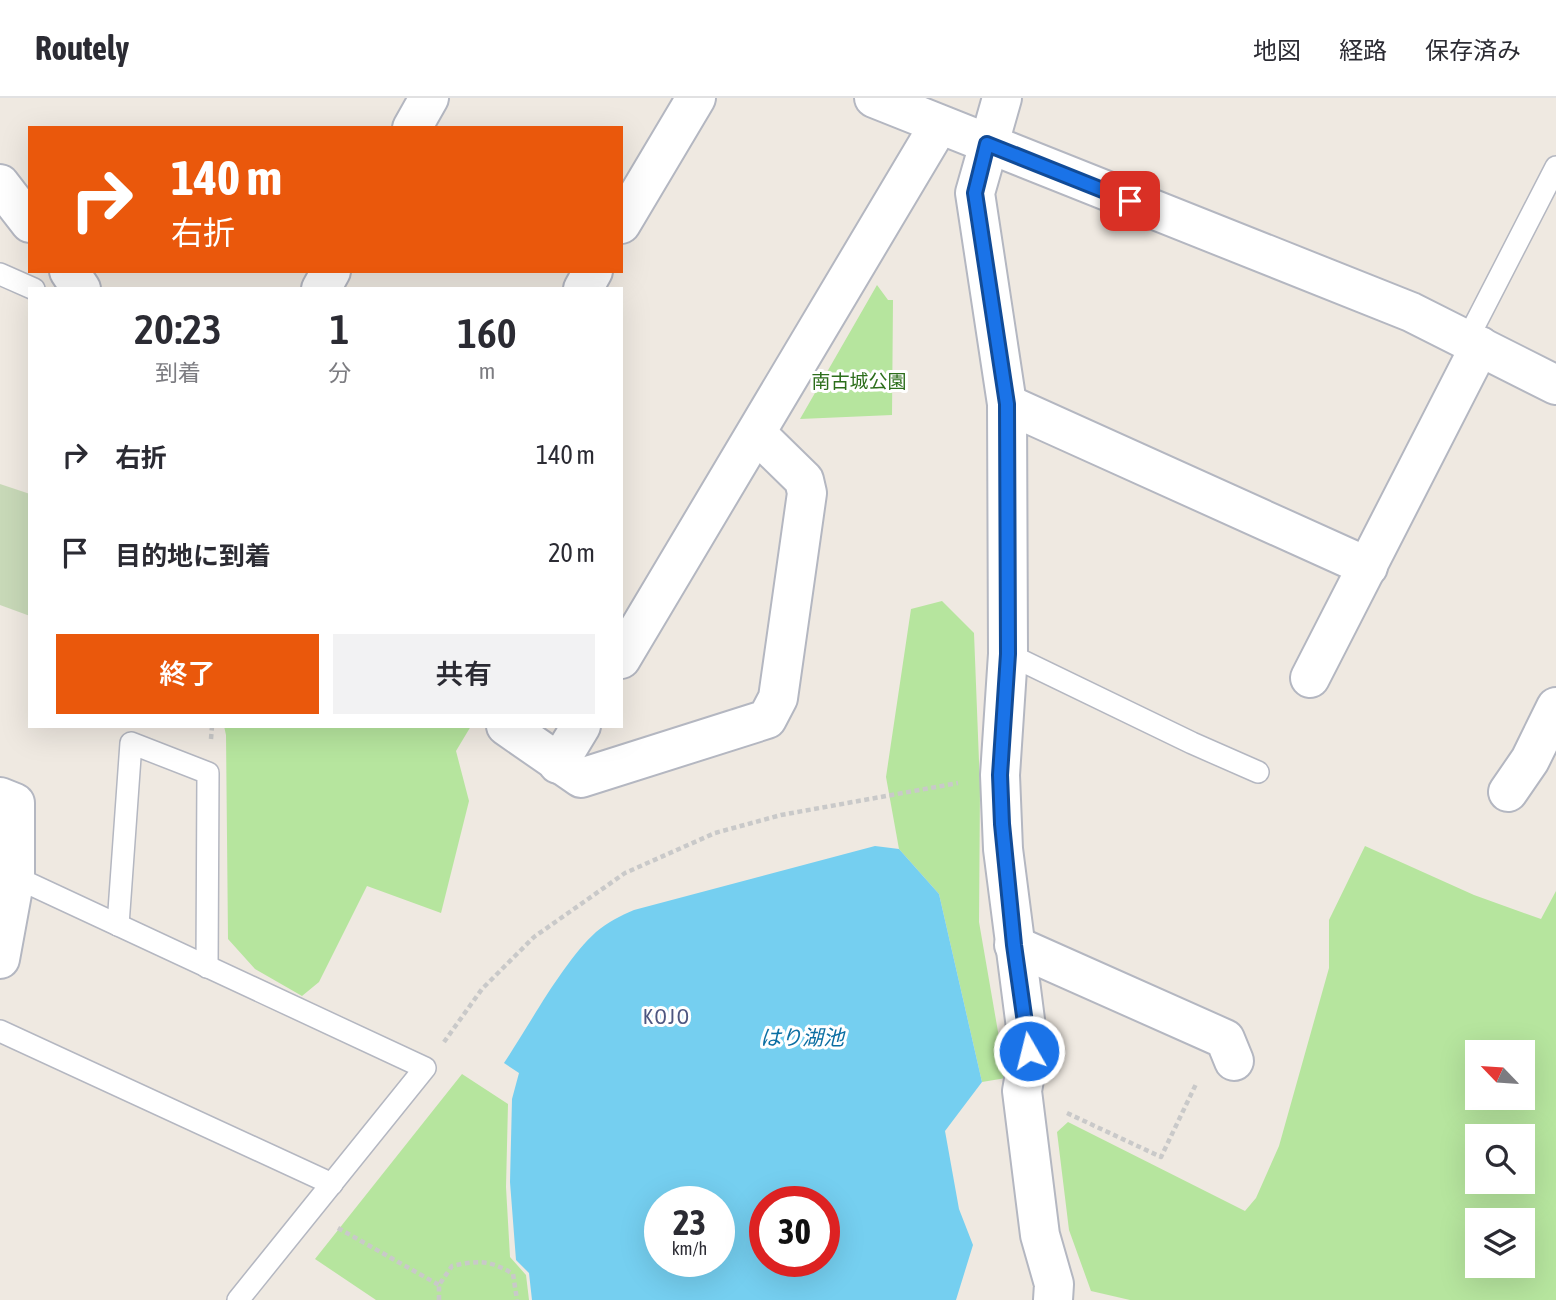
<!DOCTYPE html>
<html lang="ja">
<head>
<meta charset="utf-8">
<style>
	:root { --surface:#fff; --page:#f2f2f3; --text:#2b2b33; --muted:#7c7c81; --line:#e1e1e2; --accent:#ea580c }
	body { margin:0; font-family:"Asap Condensed","Noto Sans JP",sans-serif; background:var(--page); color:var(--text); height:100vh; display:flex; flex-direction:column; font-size:26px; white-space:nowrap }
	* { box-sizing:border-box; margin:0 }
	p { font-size:23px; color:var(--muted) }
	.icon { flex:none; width:38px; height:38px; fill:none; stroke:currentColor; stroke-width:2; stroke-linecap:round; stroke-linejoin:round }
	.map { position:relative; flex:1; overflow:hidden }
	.side { position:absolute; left:28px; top:189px; width:595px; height:441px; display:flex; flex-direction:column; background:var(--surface); border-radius:0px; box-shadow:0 7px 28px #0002 }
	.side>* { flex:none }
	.guide { position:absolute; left:28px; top:28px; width:595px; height:147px; border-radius:0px; box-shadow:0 7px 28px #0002; background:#ea580c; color:#fff; overflow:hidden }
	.needle { width:46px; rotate:295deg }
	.tools { position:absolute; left:1465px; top:942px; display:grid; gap:14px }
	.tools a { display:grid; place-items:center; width:70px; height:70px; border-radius:0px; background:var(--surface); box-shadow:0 7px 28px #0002; font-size:35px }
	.speed { position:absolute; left:644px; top:1088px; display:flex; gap:14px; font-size:35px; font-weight:700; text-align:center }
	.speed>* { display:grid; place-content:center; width:91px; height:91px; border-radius:50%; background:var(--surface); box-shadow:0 7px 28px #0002; line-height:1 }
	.speed small { font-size:18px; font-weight:400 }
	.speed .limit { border:10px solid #d22; background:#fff; color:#111 }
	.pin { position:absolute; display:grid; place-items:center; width:60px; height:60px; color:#fff; margin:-30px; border-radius:14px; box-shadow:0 4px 10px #0006 }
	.me { position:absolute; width:77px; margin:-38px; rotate:352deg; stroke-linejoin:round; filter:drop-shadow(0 0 5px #0008) }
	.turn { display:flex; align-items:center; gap:24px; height:147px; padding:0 28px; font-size:32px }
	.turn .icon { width:91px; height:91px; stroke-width:2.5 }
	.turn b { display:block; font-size:49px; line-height:60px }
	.eta { display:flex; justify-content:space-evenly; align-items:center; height:119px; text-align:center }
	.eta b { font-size:42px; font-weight:600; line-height:49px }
	.button { display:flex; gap:14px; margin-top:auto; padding:14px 28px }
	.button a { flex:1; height:80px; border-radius:0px; background:var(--accent); color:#fff; font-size:28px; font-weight:600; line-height:80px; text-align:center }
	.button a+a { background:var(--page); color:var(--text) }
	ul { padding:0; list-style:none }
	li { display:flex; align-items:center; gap:21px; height:98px; padding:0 28px }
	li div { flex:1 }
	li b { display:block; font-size:26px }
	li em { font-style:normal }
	header { display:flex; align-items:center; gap:42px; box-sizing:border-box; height:98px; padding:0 35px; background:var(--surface); border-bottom:2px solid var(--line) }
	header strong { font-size:33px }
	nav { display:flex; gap:38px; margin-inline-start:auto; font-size:24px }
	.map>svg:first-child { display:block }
	.green { fill:#b6e59e; fill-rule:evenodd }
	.cemetery { fill:#c8d9b8 }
	.water { fill:#75cff0; fill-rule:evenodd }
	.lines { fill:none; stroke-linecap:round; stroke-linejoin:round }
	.lane-casing { stroke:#b4b7c1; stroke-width:24 }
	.street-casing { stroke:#b4b7c1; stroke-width:42 }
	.secondary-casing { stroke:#b4b7c1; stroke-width:42 }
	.path { stroke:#c9c9c9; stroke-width:4.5; stroke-dasharray:5 3.5; stroke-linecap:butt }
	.lane { stroke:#fff; stroke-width:21 }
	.street { stroke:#fff; stroke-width:38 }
	.secondary { stroke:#fff; stroke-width:38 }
	.route-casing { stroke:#114b97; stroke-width:18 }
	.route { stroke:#1a73e8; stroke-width:12 }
	.labels { text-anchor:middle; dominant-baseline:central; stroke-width:6; stroke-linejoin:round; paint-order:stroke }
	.park-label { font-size:19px; fill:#2c6e1b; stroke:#fff }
	.neighbourhood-label { font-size:21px; letter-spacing:2px; fill:#4d5680; stroke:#fff }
	.water-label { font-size:21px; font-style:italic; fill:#0d6fa3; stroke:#fff }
</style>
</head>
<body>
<header>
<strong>Routely</strong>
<nav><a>地図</a><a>経路</a><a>保存済み</a></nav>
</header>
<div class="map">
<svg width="1556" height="1202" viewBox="0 0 1556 1202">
	<rect width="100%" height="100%" fill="#efe9e1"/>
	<g class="green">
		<path d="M877,187l11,15h5l-1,115 -92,4z"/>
		<path d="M942,503l32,32 6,154 -1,135 27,156 -24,4 -43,-188 -40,-45 -13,-72 25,-168z"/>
		<path d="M224,628h247l-15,25 13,50 -28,112 -74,-27 -48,96 -17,14 -47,-27 -27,-30 -2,-204z"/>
		<path d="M1365,748l109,49 67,24 15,-28v409h-426l-39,-9 -22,-61 -12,-98 11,-10 177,89 11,-13 23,-52 50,-178v-48zM1477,954h45v45h-45zM1477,1038h45v45h-45zM1477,1122h45v45h-45z"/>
		<path d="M462,976l46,30 -2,83 4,70 16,18 3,25h-153l-61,-41z"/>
	</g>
	<path class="cemetery" d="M0,386l30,10v122l-30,-11z"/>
	<path class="water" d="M875,748l24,3 40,45 43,188 -37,49 14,78 14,36 -17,55h-424l-3,-27 -13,-13 -6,-78 2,-83 7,-26 -15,-10c26,-39 59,-101 92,-131 12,-10 24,-16 38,-22zM660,1104h59v60h-59zM765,1104h59v60h-59z"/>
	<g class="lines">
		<defs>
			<g id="lane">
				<path d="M0,176l34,15"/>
				<path d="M1467,242l89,-173"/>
				<path d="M1008,556l184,89 66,29"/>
				<path d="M15,779l410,191 -187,232"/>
				<path d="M118,827l13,-182 77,30 -1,194"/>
				<path d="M0,933l332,153"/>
			</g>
			<g id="street">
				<path d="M1002,0l-27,95 32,211 1,250 -8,121 3,74 26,202 -7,40 18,144 14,49 -1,16"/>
				<path d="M412,30l17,-30"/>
				<path d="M0,86l30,39"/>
				<path d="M621,126l75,-126"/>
				<path d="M69,173l12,18"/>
				<path d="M321,191l10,-18"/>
				<path d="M583,191l10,-18"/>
				<path d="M1007,306l361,163"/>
				<path d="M621,561l318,-534"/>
				<path d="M1310,580l170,-332"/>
				<path d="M506,628l75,52 186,-59 11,-21 29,-205 -3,-13 -47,-46"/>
				<path d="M558,666l23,-38"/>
				<path d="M1508,694l22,-32 26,-53"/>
				<path d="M0,699l15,6v74l-15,82"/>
				<path d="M1014,847l211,94 9,22"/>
			</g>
			<path id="secondary" d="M874,0l537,214 145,73"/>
		</defs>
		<use href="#lane" class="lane-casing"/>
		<use href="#street" class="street-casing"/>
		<use href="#secondary" class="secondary-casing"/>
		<g class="path">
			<path d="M211,641l1,-13"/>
			<path d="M444,944l38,-53 52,-52 91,-64 90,-40 66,-18 177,-32"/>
			<path d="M1067,1015l94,44 36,-75"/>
			<path d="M338,1130l101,57"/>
			<path d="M439,1202v-15l13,-19c27,-6 38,-6 61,8l4,26"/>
		</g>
		<use href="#lane" class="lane"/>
		<use href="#street" class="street"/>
		<use href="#secondary" class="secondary"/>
	</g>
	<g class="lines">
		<defs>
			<path id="route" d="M1029,953l-15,-106 -12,-121 -2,-49 8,-121 -1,-250 -32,-211 12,-49 143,57"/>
		</defs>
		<use href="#route" class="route-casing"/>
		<use href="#route" class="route"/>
	</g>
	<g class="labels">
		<g class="park-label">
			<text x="859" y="283">南古城公園</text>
		</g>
		<g class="neighbourhood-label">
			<text x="667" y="918">KOJO</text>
		</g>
		<g class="water-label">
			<text x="802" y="939">はり湖池</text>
		</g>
	</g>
</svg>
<div class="tools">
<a><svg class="needle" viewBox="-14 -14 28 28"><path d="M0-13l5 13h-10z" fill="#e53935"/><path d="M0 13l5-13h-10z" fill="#7c7c81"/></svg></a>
<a><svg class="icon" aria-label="search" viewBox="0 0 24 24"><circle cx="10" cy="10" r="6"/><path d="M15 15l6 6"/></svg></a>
<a><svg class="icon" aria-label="layers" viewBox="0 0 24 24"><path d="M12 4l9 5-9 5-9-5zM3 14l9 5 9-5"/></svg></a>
</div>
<div class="speed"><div>23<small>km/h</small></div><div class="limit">30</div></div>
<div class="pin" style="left:1130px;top:103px;background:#d93025"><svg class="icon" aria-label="arrive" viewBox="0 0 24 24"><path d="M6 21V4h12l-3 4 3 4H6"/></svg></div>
<svg class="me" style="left:1029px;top:953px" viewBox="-20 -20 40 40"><circle r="17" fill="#1a73e8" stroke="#fff" stroke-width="3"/><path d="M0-11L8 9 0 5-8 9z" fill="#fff"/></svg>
<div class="guide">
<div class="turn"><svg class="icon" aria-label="right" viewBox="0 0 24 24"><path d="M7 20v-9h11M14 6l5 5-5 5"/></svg><div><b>140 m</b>右折</div></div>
</div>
<section class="side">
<div class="eta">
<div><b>20:23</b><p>到着</p></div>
<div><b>1</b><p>分</p></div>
<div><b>160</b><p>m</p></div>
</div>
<ul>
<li><svg class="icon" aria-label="right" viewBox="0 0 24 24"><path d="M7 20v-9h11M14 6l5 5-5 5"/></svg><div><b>右折</b></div><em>140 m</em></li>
<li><svg class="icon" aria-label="arrive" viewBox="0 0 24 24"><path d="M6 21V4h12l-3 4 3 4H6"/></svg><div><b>目的地に到着</b></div><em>20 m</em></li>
</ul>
<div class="button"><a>終了</a><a>共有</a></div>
</section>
</div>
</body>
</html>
